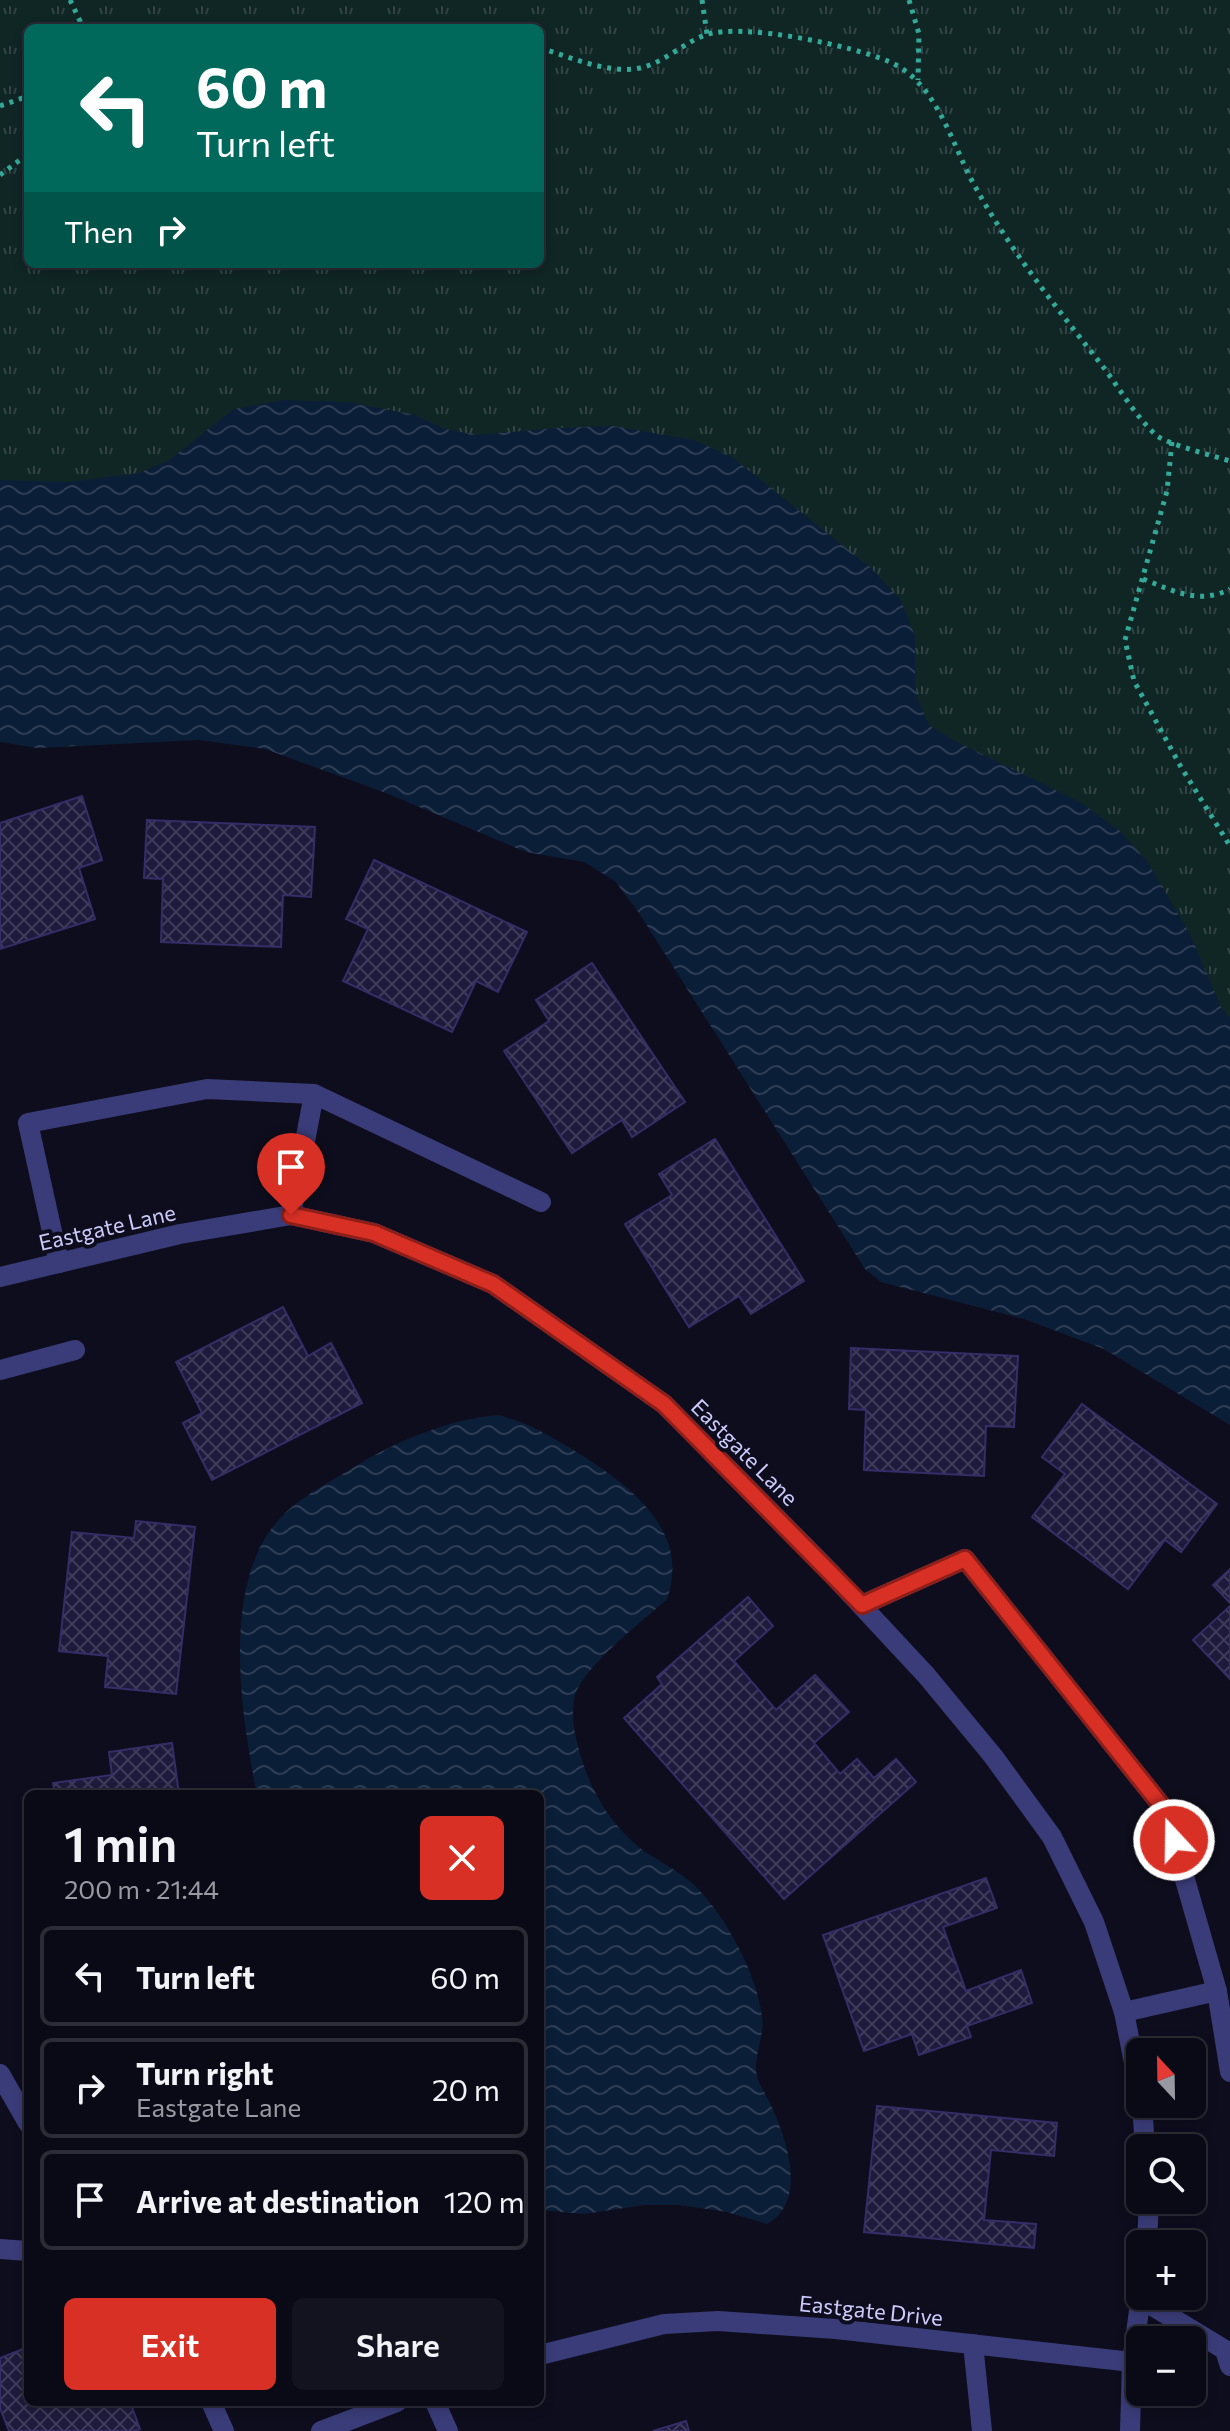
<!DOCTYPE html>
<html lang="en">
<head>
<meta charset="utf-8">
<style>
	:root { --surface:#0a0a16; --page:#13131f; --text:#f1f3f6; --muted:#999aa1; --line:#2a2b35; --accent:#d93025 }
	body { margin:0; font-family:Commissioner,sans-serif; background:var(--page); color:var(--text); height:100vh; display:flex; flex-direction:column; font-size:30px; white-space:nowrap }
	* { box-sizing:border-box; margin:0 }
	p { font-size:26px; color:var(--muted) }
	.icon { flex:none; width:44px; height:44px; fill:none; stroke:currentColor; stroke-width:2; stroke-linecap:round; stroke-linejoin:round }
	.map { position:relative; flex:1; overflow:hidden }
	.sheet { position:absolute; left:24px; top:1790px; width:520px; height:616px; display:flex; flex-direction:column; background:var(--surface); border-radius:12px; box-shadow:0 4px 12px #0003,0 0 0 2px var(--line) }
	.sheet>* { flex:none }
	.hud { position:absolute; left:24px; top:24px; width:520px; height:244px; border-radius:12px; box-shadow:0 4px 12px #0003,0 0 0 2px var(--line); background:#00695c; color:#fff; overflow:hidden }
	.needle { width:52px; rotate:338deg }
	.controls { position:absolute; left:1126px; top:2038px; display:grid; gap:16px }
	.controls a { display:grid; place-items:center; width:80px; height:80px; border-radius:12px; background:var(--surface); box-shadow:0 4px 12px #0003,0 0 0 2px var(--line); font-size:40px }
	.pin { position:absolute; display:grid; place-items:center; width:68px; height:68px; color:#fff; margin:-82px -34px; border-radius:50% 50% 50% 0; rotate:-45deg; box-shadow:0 0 8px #0007 }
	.pin .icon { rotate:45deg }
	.me { position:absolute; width:88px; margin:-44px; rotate:339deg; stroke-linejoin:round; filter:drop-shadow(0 0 6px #0008) }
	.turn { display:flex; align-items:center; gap:28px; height:168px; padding:0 40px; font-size:36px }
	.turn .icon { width:104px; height:104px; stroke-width:2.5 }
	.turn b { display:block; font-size:56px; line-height:68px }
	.then { display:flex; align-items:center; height:76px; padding:0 40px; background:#0003; gap:16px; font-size:30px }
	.round { display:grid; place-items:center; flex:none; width:84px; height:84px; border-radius:12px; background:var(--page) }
	.headline { display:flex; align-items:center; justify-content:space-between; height:136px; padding:0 40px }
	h1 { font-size:48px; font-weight:600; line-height:60px }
	.button { display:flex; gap:16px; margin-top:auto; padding:16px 40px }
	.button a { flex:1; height:92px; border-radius:12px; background:var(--accent); color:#fff; font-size:32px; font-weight:600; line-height:92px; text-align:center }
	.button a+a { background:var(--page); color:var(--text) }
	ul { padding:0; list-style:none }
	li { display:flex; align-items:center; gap:24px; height:100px; margin:0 16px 12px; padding:0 24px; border:4px solid var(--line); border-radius:12px }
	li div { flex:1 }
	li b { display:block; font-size:30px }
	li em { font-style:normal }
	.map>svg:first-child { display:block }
	.grass { fill:url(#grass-tufts); fill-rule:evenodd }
	.water { fill:url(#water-waves) }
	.building { fill:url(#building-cross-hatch); stroke:#352d67; stroke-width:2 }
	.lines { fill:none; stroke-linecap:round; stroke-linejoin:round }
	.path { stroke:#34a899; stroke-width:5; stroke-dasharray:4 6; stroke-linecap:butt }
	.minor { stroke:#3a3c79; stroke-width:20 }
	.route-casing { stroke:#8d1f18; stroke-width:20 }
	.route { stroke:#d93025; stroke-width:14 }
	.labels { text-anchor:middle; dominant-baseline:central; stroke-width:8; stroke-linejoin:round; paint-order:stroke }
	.street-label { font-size:22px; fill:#cdcbfc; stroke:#0e0d1d }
</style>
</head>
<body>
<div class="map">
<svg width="1230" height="2431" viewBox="0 0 1230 2431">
	<defs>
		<pattern id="grass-tufts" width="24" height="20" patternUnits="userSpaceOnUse" patternTransform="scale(2)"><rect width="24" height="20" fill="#102624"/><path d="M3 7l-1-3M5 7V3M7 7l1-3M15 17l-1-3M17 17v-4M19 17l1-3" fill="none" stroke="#324445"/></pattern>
		<pattern id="water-waves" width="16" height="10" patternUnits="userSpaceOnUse" patternTransform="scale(2)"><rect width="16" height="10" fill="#0b1e37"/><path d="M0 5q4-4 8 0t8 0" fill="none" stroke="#2d3d55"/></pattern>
		<pattern id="building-cross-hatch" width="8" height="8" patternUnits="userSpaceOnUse" patternTransform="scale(2)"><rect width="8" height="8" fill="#1e1a3c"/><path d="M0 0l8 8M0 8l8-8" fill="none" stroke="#3e3a59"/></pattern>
	</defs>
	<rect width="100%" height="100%" fill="#0e0d1d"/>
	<path class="grass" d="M0,0h1230v1237l-257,-390 -973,-138zM28,28h512v236h-512z"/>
	<g class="water">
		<path d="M283,400l65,2 67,13 30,14 32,6 79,-7 57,-2 81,14 38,17 139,111 30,32 14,37v47l4,19 11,23 23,14 127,62 40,29 27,30 43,73 31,73 9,11v407l-126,-76 -80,-30 -143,-37 -16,-13 -226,-356 -24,-32 -31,-19 -58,-10 -140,-59 -121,-44 -66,-9 -162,8 -37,-6v-262l69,2 70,-9 29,-12 66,-52z"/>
		<path d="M499,1415c35,10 53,22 84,41 48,31 108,76 84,143 -24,22 -89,71 -93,101 -3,20 1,35 6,54 10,34 26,63 52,87 16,16 38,24 55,38 19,15 37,41 48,62 12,21 24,51 27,75 3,18 -7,36 -6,54 1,12 9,23 14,33 16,35 39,97 -3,121l-40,-12 -47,-7h-36l-60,9 -44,-4v-416h-283c-16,-77 -36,-209 20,-272 20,-24 48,-37 74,-53 43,-27 97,-50 148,-54z"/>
	</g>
	<g class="building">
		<path d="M82,796l20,64 -23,8 16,51 -95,30v-126z"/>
		<path d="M147,820l168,7 -4,70 -28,-2 -2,52 -120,-5 2,-63 -19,-1z"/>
		<path d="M374,860l153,72 -29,60 -22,-11 -24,51 -109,-51 25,-52 -22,-10z"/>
		<path d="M592,963l93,139 -53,35 -10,-17 -50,33 -68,-102 45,-30 -13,-21z"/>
		<path d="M715,1139l89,142 -53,33 -12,-18 -50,31 -64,-103 47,-29 -13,-21z"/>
		<path d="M283,1307l25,49 23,-13 31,60 -150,77 -29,-57 19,-10 -26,-51z"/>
		<path d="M851,1348l167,8 -4,71 -28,-1 -2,50 -120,-6 2,-60 -17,-1z"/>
		<path d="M1082,1404l135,100 -36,48 -16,-12 -37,49 -96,-72 33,-43 -23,-17z"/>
		<path d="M136,1521l59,6 -19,167 -71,-7 3,-31 -49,-5 13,-119 62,6z"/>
		<path d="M1230,1569v34l-17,-18z"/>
		<path d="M748,1597l25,29 -39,35 42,49 39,-35 34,37 -35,31 26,31 17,-15 17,19 22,-19 20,23 -132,117 -160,-181 38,-34 -5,-7z"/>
		<path d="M1230,1606v73l-37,-39z"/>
		<path d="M172,1743l7,51h-124l-2,-11 59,-8 -3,-23z"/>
		<path d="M986,1878l11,30 -54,19 23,64 55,-21 11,33 -65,23 4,11 -52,18 -7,-21 -48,17 -41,-116z"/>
		<path d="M877,2106l180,17 -3,33 -63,-6 -7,70 52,4 -2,24 -170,-16z"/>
		<path d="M28,2347v55h102l10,27 -6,2h-125l-9,-23v-50z"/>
		<path d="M686,2421l3,10h-36z"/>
	</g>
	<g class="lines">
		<g class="path">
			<path d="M70,0l10,21 1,7"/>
			<path d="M702,0l5,34"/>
			<path d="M909,0l10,34 -1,46"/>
			<path d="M540,48c30,9 63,24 94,21 27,-3 47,-25 71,-34 37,-13 149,11 185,27 45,20 60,76 81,117 36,68 86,129 133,189 15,20 33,50 52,67 10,9 58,21 74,26"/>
			<path d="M0,106l28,-10"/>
			<path d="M0,175l28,-21"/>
			<path d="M1172,442l-5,49 -42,149 9,41 47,86 49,79"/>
			<path d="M1143,579c31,12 56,26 87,10"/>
		</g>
		<g class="minor">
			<path d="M291,1215l23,-121 227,108"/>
			<path d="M59,1263l-31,-140 179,-34 107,5"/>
			<path d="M0,1277l180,-43 111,-19 83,18 119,51 171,120 167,169 95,102 67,81 59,81 42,85 30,90 16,81"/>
			<path d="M0,1370l75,-20"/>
			<path d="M862,1605l103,-46 200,251 52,181"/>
			<path d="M1124,2012l93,-21 13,81"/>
			<path d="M0,2074l28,49"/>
			<path d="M1142,2104l3,44"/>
			<path d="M1147,2244l2,-44"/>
			<path d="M0,2249l28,2"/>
			<path d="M1141,2299l84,51 5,16"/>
			<path d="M973,2344l9,87"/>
			<path d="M540,2355l124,-31 54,-3 118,8 296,33"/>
			<path d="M211,2402l13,29"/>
			<path d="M435,2402l13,29"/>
			<path d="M321,2431l76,-29"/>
			<path d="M1130,2431l2,-69 9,-66"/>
		</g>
	</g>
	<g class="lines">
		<defs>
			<path id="route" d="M291,1215l83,18 119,51 171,120 198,201 103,-46 200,251 9,30"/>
		</defs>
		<use href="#route" class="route-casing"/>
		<use href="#route" class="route"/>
	</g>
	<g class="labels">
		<g class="street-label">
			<text transform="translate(107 1227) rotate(-13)">Eastgate Lane</text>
			<text transform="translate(745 1452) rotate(45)">Eastgate Lane</text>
			<text transform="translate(871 2310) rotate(6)">Eastgate Drive</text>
		</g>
	</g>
</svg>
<div class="controls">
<a><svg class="needle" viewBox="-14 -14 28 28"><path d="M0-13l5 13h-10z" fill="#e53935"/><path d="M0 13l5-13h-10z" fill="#999aa1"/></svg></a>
<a><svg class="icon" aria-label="search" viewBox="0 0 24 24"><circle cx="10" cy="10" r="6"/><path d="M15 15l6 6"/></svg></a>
<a>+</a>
<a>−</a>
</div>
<div class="pin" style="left:291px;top:1215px;background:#d93025"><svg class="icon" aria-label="arrive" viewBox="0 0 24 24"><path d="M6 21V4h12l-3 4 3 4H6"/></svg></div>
<svg class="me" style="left:1174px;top:1840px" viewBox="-20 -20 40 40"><circle r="17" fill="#d93025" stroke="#fff" stroke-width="3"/><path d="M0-11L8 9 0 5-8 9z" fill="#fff"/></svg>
<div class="hud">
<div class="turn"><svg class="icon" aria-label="left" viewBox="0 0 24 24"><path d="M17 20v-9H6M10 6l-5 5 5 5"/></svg><div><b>60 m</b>Turn left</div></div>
<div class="then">Then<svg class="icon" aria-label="right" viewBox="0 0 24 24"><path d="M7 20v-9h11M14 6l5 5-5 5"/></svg></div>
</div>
<section class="sheet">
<div class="headline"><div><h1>1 min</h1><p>200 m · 21:44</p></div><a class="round" style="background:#d93025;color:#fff"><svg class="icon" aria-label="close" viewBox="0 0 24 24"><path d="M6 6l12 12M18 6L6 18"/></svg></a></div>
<ul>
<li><svg class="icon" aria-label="left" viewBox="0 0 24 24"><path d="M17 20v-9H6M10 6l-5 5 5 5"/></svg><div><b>Turn left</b></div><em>60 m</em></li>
<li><svg class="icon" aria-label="right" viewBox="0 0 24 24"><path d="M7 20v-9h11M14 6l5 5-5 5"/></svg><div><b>Turn right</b><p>Eastgate Lane</p></div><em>20 m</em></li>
<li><svg class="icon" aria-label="arrive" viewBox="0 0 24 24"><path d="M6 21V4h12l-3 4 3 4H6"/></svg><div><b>Arrive at destination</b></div><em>120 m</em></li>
</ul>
<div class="button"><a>Exit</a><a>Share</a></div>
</section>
</div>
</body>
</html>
